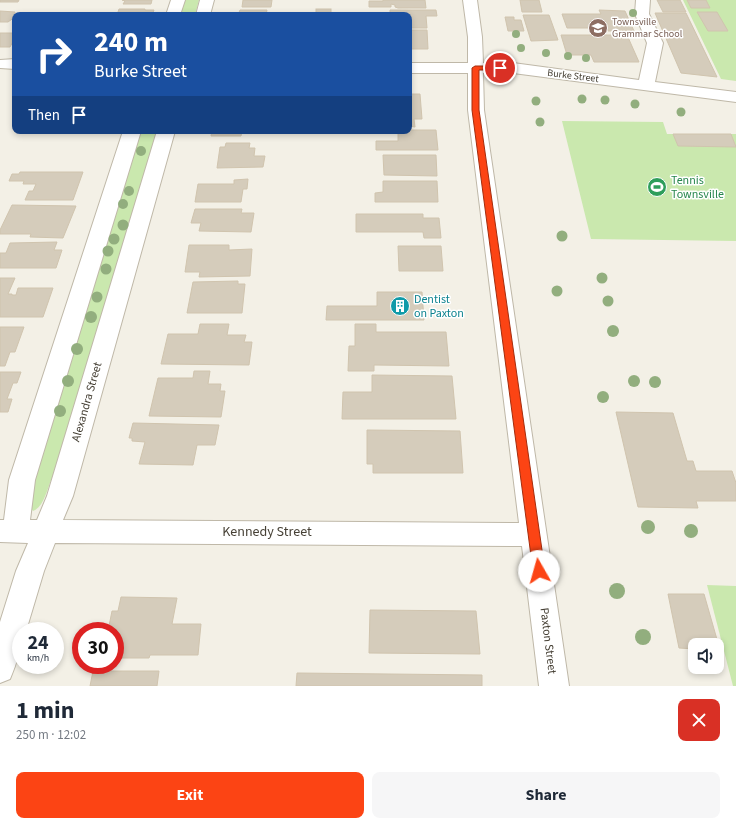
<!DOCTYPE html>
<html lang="en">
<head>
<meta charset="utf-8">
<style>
	:root { --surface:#fff; --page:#f6f6f7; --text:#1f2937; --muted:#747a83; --accent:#fc4414 }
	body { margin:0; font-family:"Source Sans 3",sans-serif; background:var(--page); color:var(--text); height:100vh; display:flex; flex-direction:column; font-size:15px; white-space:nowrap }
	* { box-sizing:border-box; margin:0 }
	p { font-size:13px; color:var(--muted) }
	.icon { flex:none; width:22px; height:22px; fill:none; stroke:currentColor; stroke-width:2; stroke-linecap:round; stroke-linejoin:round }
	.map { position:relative; height:686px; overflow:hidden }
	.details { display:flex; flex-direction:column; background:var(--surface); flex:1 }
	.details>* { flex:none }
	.guide { position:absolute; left:12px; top:12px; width:400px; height:122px; border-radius:8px; box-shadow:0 2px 6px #0003; background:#1a4fa0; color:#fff; overflow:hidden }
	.controls { position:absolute; left:688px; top:638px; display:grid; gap:8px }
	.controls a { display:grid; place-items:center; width:36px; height:36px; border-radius:8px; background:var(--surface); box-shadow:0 2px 6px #0003; font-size:20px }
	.speed { position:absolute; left:12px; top:622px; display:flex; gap:8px; font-size:20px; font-weight:700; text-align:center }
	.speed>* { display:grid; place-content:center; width:52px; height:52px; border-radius:50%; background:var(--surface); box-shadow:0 2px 6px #0003; line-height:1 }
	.speed small { font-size:10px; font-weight:400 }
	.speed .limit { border:6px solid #d22; background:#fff; color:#111 }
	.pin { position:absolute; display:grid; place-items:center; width:34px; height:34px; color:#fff; margin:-17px; border:2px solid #fff; border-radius:50%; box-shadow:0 1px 4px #0007 }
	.me { position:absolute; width:44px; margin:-22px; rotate:353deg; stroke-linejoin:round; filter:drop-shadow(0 0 3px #0008) }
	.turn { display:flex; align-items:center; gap:14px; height:84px; padding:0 16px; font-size:18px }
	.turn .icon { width:52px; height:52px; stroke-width:2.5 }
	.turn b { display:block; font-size:28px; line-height:34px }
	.then { display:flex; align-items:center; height:38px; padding:0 16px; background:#0003; gap:8px; font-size:15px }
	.round { display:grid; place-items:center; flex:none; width:42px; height:42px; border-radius:8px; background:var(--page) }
	.headline { display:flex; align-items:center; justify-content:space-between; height:68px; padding:0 16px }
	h1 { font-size:24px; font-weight:700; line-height:30px }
	.button { display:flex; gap:8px; margin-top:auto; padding:8px 16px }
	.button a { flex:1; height:46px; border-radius:8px; background:var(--accent); color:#fff; font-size:16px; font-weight:700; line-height:46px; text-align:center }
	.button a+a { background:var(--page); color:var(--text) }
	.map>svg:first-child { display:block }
	.green { fill:#cae8ae }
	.building { fill:#d5ccbb; stroke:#d0c4ae }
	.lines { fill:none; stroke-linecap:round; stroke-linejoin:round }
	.minor-casing { stroke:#bfb8a8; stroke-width:2 }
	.minor { fill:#fff; fill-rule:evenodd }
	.tree { fill:#92ae7e }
	.route { fill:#fc4414; stroke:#a42c0d }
	.labels { text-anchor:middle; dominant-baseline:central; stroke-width:3; stroke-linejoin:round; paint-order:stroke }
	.far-education-label { font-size:10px; fill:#785e54; stroke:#fff; text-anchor:start }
	.far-street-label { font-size:10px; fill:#464035; stroke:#fff }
	.leisure-label { font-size:12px; fill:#27864d; stroke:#fff; text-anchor:start }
	.culture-label { font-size:12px; fill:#0d838f; stroke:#fff; text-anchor:start }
	.street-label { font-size:12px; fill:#464035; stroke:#fff }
	.near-street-label { font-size:14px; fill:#464035; stroke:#fff }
</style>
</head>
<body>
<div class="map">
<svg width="736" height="686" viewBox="0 0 736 686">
	<rect width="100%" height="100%" fill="#f3f0e6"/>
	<g class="green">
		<path d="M183,0h16l-4,15h-17z"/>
		<path d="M683,0h53v81l-15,-2z"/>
		<path d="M562,121l101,1 4,12h69v107l-145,-2z"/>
		<path d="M140,131h17l-105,347c-5,11 -8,29 -19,33l-2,-3 2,-50z"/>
		<path d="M707,585l29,1v100h-3z"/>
	</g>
	<g class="building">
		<path d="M0,0h19l-1,2h-18z"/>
		<path d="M122,0h30l-1,4h-28l2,-3z"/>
		<path d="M243,0h29l-1,7h-29z"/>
		<path d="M383,0h42l1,8h-28l-3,-1v-2l-4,-1v3h-22v-6h14z"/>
		<path d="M520,0h19l3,12h-20z"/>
		<path d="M657,0h23l6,12h-23z"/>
		<path d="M687,0h19l4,8h-19z"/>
		<path d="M119,9h26v1h9l-2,5h-35z"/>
		<rect x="316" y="9" width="15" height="6"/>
		<path d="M240,10h27l-1,5h-28z"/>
		<path d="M390,10h46l1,6h-11l1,12h-18v-13h-19z"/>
		<path d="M599,10l26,1 9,20h-26l-1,-3h-40l-5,-14h39z"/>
		<path d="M0,11l15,1v5l-7,5h-8z"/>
		<path d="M697,12h20l11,19h-20z"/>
		<path d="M655,13h31l31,64 -36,-4z"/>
		<path d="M523,15h26l9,25 -27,1z"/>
		<path d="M505,17h9v3h7l3,11h-16z"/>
		<path d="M409,30h18l1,19h-19z"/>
		<path d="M0,33h15v5l-5,9h-10z"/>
		<path d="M561,35h66l12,27h-45l-3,-7h-24z"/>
		<path d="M409,94h11l2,25h-8l1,8 -6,-1z"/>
		<path d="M409,130h27l2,20h-62v-9h22v-10z"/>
		<path d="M54,131h35l-1,2h-35z"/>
		<path d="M212,131h30l-1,5h-30z"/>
		<path d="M673,134h58l5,13 -58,-1z"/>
		<path d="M226,143h24l-1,5h6l-1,8h11l-2,11 -46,1 3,-21h5z"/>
		<path d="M383,155h53l1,21 -53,-1z"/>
		<path d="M20,172h63l-10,28h-48l4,-9h4l3,-7h-13l1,-3h-15l3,-7h7z"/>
		<path d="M248,179l-1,10h-4l-2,13h-46l3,-18h36v-4z"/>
		<path d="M383,181h54l1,21h-63v-9l8,-1z"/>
		<path d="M12,205l64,1 -13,32 -33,-1 1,-3h-31v-4z"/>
		<path d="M195,209h47l-1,4h13l-3,19 -52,-1 2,-8h-10z"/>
		<path d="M356,214h67v4h16l2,20h-17l-1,-6h-67z"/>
		<path d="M57,242l-3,8h8l-6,18h-56v-15h6l4,-10z"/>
		<path d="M189,245h40v5l23,-1 -2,27 -51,1 1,-5h-15z"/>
		<path d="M398,246h43l2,25h-44z"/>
		<path d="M0,278h15l-7,16h4v1h4l2,-7h35l-10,29h-43z"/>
		<path d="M238,281v3h7l-3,29h-55l6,-31z"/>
		<path d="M377,292h45l2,28h-98l1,-14h50z"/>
		<path d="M200,324h29l-2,11h19l-2,7h8l-3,23 -88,-1 7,-30h30z"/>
		<path d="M355,324h21v8h70l3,34 -75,-1v6h-26l1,-25h6z"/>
		<path d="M0,327h24l-9,25h-5l-5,14h-5z"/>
		<path d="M194,371h16l-2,13h13l-1,7h5l-4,26 -72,-1 9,-38h35z"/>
		<path d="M0,372h21l-4,11h-4l-6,16h5l-4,13h-8z"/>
		<path d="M372,375l80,1 4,43h-114l1,-27h29z"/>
		<path d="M616,412l57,1 14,48h6l3,10h36l4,12v18h-40l2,7 -60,-1z"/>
		<path d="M133,423l86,2 -4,20h-18l-4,20 -54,-1 6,-22 -13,-1v-3h-3z"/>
		<path d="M367,430l93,1 3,42h-90v-9h-6z"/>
		<path d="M668,594h36l16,56h-3v-5h-22v4l-16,-1z"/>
		<path d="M121,597l56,1 -5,26h29l-3,31h-48l-1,3h-34l2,-8h-2v-19h-7l4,-20h6z"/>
		<path d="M370,610l106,1 4,43 -111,-1z"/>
		<path d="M93,671h66l-2,15h-67z"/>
		<path d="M297,673l185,2v11h-186z"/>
	</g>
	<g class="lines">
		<defs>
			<g id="minor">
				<path d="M171,0h14l-5,15h-14z"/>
				<path d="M200,0h14l-4,15h-14z"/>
				<path d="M463,0h14l5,37 1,26h30l126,17 8,-37 -12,-29 1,-14h14l-1,14 14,29 -8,39 81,10v10l-223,-29h-30l1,37 85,576h-30l-17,-140 -467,-3 -11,28 -18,60h-5c0,18 -4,32 -11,48l-10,4v-61l16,-51 12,-28 -28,-1v-22h4l5,-40 114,-349h18l-106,349 -5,40h7l10,-24 110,-365h18l-102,365 -10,24 456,3 -51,-413v-37h-59v-10h59v-26z"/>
				<path d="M15,59v10l-15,-1v-8z"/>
			</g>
		</defs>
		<use href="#minor" class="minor-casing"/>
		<use href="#minor" class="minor"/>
	</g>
	<g class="tree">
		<circle cx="633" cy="13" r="4"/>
		<circle cx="516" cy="34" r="4"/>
		<circle cx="521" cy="48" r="4"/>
		<circle cx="546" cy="53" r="4"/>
		<circle cx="568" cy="56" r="4"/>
		<circle cx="586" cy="58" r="4"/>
		<circle cx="582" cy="99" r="4.5"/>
		<circle cx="605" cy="100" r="4.5"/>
		<circle cx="536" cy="101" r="4.5"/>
		<circle cx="635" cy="104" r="4.5"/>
		<circle cx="681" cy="112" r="4.5"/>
		<circle cx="540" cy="122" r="4.5"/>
		<circle cx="141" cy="151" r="5"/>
		<circle cx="129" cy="191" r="5"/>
		<circle cx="123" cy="204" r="5"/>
		<circle cx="123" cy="225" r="5.5"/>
		<circle cx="562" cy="236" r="5.5"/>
		<circle cx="114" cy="239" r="5.5"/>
		<circle cx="108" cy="251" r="5.5"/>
		<circle cx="106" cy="269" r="5.5"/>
		<circle cx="602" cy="278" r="5.5"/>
		<circle cx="557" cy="291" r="5.5"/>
		<circle cx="97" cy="297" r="5.5"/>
		<circle cx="608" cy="301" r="5.5"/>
		<circle cx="91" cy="317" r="6"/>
		<circle cx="613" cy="331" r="6"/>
		<circle cx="77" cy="349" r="6"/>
		<circle cx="68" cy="381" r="6"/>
		<circle cx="634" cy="381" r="6"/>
		<circle cx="655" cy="382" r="6"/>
		<circle cx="603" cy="397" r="6"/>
		<circle cx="60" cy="411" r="6"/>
		<circle cx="648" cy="527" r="7"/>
		<circle cx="691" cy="531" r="7"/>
		<circle cx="617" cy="591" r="8"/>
		<circle cx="643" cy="637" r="8"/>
	</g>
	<path class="route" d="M500,66l2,1v3h-23v40l66,461 -2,3 -4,2 -4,-2 -2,-3 -61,-461v-42l3,-2z"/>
	<defs>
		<symbol id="school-disc" viewBox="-11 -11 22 22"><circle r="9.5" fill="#8d6e63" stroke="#fff"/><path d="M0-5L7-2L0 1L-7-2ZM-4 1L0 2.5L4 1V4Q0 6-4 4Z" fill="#fff"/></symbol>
		<symbol id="stadium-disc" viewBox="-11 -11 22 22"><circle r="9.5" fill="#2e9e5b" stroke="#fff"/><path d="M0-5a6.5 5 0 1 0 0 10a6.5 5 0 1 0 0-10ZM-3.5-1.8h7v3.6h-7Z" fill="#fff"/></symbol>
		<symbol id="building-disc" viewBox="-11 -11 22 22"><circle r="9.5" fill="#0f9aa8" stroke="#fff"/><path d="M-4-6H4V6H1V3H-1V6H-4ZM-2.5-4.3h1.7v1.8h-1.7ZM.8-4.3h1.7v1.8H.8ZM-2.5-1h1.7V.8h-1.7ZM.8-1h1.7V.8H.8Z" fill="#fff"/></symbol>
	</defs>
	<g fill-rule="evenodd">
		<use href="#school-disc" x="587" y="17" width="22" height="22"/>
		<use href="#stadium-disc" x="646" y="176" width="22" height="22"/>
		<use href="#building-disc" x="389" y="295" width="22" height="22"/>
	</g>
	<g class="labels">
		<g class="far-education-label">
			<text x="612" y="22">Townsville<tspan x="612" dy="12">Grammar School</tspan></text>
		</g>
		<g class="far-street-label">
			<text transform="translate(573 76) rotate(7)">Burke Street</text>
		</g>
		<g class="leisure-label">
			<text x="671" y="180">Tennis<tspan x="671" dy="14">Townsville</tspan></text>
		</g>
		<g class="culture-label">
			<text x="414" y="299">Dentist<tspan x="414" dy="14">on Paxton</tspan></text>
		</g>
		<g class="street-label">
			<text transform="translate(87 402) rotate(-74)">Alexandra Street</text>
			<text transform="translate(548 641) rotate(83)">Paxton Street</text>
		</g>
		<g class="near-street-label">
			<text x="267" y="532">Kennedy Street</text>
		</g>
	</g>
</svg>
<div class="controls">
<a><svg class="icon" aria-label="sound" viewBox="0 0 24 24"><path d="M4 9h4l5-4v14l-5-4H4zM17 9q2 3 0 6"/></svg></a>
</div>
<div class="speed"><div>24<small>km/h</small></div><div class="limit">30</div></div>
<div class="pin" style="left:500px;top:68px;background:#d93025"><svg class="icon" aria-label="arrive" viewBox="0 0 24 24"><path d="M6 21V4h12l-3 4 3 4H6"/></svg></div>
<svg class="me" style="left:539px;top:571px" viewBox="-20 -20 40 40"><circle r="19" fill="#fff"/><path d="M0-13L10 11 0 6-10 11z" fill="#fc4414"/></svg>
<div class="guide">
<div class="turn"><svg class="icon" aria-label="right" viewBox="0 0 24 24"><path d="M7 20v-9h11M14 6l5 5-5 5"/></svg><div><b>240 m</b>Burke Street</div></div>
<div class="then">Then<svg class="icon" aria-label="arrive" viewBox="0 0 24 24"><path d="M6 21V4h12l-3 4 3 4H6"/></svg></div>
</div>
</div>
<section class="details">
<div class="headline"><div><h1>1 min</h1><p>250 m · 12:02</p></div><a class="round" style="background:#d93025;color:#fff"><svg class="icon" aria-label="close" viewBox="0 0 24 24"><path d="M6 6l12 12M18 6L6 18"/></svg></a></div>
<div class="button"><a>Exit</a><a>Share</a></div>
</section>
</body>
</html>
